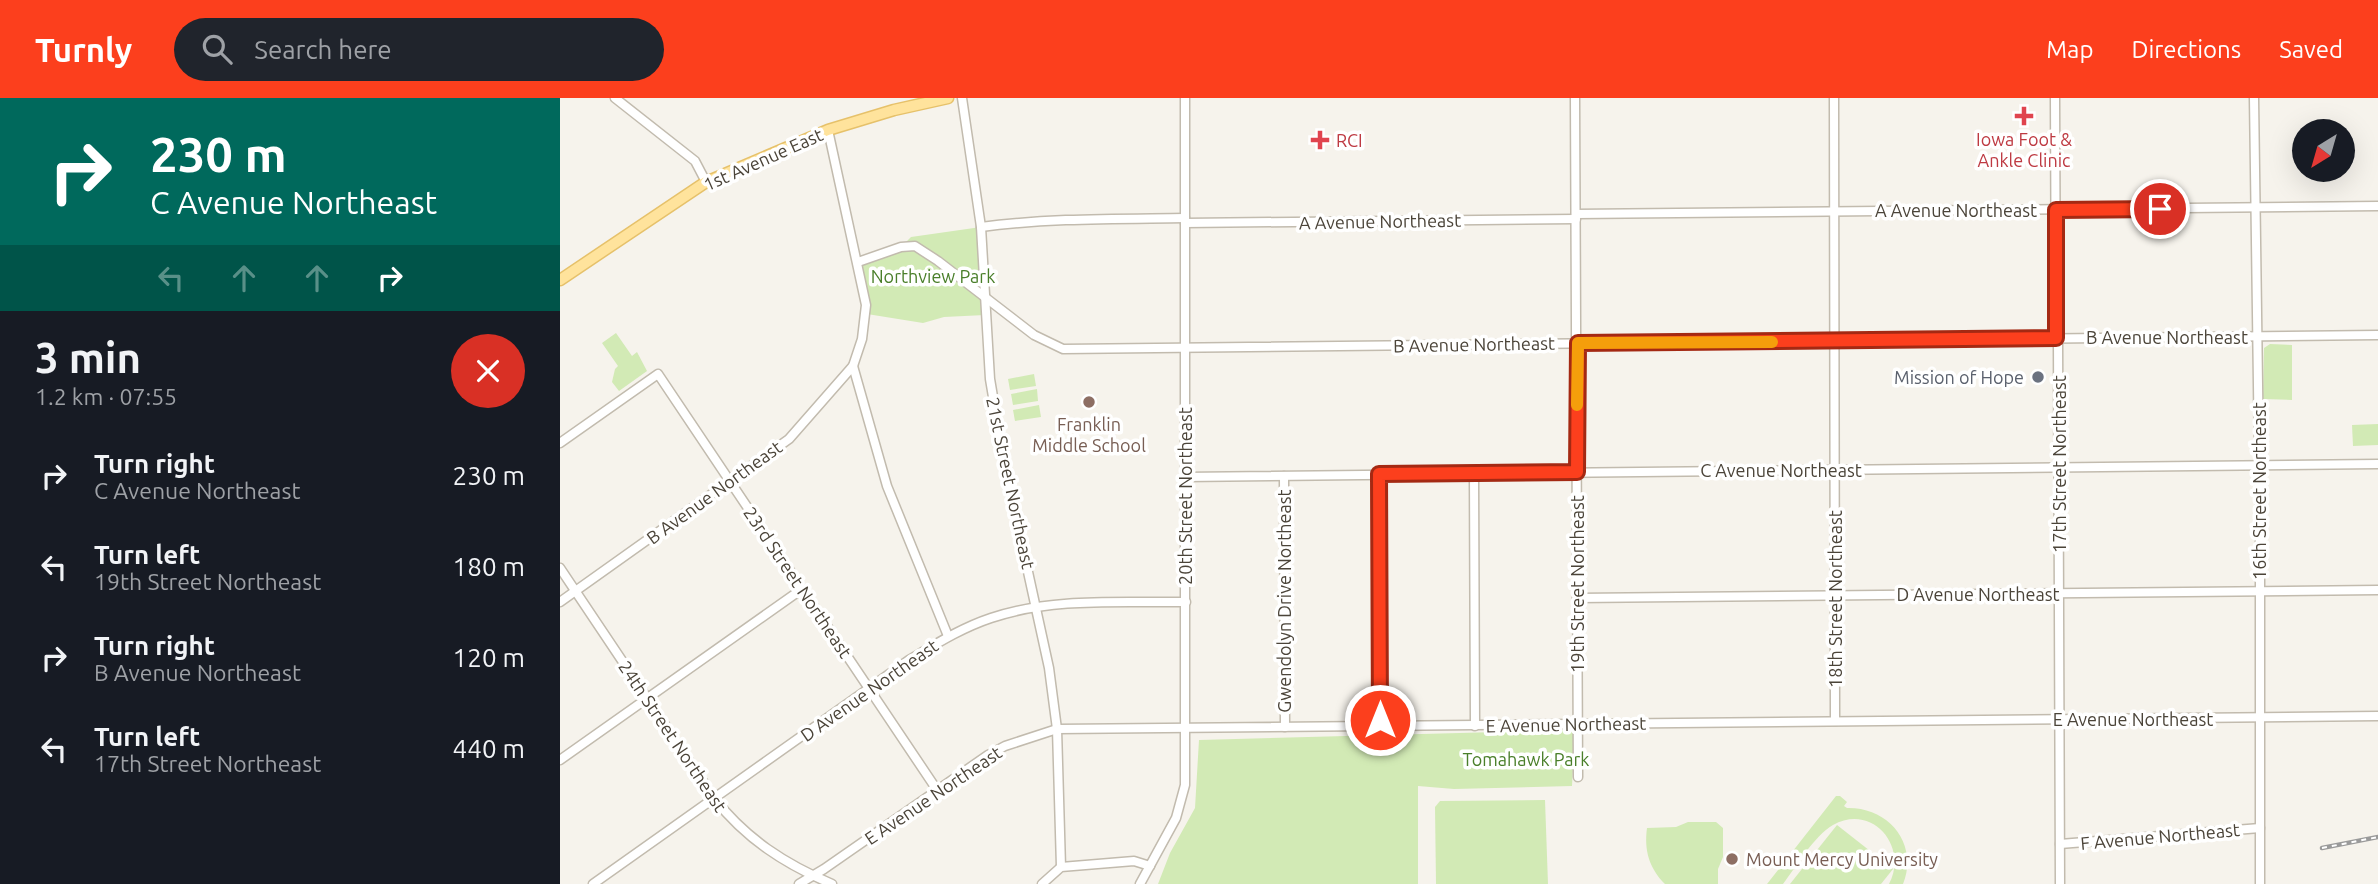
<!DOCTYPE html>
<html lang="en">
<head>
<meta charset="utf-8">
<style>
	:root { --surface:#171b24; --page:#20242c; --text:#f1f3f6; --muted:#9ea1a6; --accent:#fc3f1d }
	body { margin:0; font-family:Ubuntu,sans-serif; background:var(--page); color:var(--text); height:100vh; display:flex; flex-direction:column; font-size:26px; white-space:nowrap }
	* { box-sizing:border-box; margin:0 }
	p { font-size:23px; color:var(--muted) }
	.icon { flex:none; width:38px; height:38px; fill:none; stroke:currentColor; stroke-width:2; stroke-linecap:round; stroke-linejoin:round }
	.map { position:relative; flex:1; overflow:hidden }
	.details { display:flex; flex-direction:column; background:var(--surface); width:560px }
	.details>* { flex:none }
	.guide { background:#00695c; color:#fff; overflow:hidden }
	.needle { width:46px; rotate:217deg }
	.buttons { position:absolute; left:1732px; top:21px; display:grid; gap:14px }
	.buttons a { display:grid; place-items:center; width:63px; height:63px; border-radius:50%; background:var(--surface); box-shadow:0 7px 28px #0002; font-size:35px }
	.pin { position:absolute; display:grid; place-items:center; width:60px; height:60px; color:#fff; margin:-30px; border:4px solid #fff; border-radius:50%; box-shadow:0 2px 7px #0007 }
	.me { position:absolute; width:77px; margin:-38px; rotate:0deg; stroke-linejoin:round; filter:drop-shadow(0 0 5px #0008) }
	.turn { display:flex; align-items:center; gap:24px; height:147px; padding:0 35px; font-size:32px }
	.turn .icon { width:91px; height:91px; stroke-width:2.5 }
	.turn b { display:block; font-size:49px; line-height:60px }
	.lanes { display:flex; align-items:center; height:66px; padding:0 35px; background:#0003; justify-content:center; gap:35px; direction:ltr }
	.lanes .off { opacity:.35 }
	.round { display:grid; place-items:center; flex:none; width:74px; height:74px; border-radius:37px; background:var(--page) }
	.headline { display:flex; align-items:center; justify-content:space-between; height:119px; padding:0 35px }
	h1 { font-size:42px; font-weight:600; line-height:52px }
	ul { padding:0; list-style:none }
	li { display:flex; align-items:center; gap:21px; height:91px; padding:0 35px }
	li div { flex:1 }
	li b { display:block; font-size:26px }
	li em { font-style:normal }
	header { display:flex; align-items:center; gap:42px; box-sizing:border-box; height:98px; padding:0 35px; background:var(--accent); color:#fff }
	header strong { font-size:33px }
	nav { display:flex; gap:38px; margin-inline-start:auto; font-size:24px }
	.search { width:490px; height:63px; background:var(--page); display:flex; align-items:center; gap:18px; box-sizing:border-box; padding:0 24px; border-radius:38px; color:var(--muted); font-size:26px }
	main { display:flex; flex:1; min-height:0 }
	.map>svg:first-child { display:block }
	.green { fill:#d2eab5 }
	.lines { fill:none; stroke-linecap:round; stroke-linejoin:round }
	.minor-casing { stroke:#c2bbae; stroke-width:11 }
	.major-casing { stroke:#e6c16a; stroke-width:13 }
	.minor { stroke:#fff; stroke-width:8 }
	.major { stroke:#ffe39c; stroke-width:10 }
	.rail-casing { stroke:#9a9a9a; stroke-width:4.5 }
	.rail { stroke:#fff; stroke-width:2; stroke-dasharray:5; stroke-linecap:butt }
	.route-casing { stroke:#a42913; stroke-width:18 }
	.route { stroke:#fc3f1d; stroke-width:12 }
	.slow { stroke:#f59e0b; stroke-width:12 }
	.health-dot { fill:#e0444e; stroke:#fff; stroke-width:2.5 }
	.worship-dot { fill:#6b7280; stroke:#fff; stroke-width:2.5 }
	.education-dot { fill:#8d6e63; stroke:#fff; stroke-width:2.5 }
	.labels { text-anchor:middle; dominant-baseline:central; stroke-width:7; stroke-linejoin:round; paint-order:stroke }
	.health-label { font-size:18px; fill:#be3a42; stroke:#fff }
	.street-label { font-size:18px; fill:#4b4439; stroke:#fff }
	.park-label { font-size:18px; fill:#4a7f2a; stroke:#fff }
	.worship-label { font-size:18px; fill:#5b616d; stroke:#fff; text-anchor:end }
	.education-label { font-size:18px; fill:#785e54; stroke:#fff }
</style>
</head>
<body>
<header>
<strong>Turnly</strong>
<div class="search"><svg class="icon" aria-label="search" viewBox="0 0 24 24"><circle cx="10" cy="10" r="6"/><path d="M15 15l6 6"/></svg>Search here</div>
<nav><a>Map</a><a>Directions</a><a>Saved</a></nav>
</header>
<main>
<section class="details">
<div class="guide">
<div class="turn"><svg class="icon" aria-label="right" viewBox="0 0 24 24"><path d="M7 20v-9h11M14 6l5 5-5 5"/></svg><div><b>230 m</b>C Avenue Northeast</div></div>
<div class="lanes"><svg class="icon off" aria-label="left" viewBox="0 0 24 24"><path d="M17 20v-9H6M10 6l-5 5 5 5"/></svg><svg class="icon off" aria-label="ahead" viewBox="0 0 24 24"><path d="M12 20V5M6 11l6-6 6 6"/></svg><svg class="icon off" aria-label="ahead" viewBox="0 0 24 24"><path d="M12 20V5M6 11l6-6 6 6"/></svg><svg class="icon" aria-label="right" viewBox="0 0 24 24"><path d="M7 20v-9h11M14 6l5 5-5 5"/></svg></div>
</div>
<div class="headline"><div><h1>3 min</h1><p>1.2 km · 07:55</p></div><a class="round" style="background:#d93025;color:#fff"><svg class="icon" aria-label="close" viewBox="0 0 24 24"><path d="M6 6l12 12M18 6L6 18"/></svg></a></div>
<ul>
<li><svg class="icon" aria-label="right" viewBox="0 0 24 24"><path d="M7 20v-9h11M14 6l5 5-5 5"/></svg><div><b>Turn right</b><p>C Avenue Northeast</p></div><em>230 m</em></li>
<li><svg class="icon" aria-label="left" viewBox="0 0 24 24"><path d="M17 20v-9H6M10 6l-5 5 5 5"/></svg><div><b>Turn left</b><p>19th Street Northeast</p></div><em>180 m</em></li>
<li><svg class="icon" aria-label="right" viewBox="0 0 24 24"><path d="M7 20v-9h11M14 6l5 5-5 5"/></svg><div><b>Turn right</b><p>B Avenue Northeast</p></div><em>120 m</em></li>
<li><svg class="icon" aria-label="left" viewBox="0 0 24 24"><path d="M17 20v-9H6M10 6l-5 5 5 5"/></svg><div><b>Turn left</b><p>17th Street Northeast</p></div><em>440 m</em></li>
</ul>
</section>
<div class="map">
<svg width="1818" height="786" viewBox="0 0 1818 786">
	<rect width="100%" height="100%" fill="#f6f3ec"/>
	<g class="green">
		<path d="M421,129l4,88 -41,2 -21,6 -56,-9 -9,-52 43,-15 10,-10z"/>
		<path d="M56,235l16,23 5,-4 10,19 -28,20 -7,-9 3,-13 3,-3 -16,-23z"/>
		<path d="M1710,246l22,1v55l-29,-1 1,-51z"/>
		<path d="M474,276l2,12 -26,4 -2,-11z"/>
		<path d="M477,291l1,12 -25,4 -2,-11z"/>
		<path d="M479,307l2,12 -26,4 -2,-11z"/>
		<path d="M1818,326v21l-25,1 -1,-21z"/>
		<path d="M1015,632l-3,56 -118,3 -36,-3v98h-260l12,-31 25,-45 4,-68z"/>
		<path d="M1276,698h4l7,6 -3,4 3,2c42,-1 72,36 56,76h-14c20,-38 -17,-81 -56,-59 -19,11 -37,42 -50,59h-16z"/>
		<path d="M985,702l3,84h-112l-1,-77 5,-6z"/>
		<path d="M1128,724h28l7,6v29l-5,12v15h-53c-16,-16 -21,-34 -18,-56l29,-1z"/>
		<path d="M1277,727l56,44 -12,15h-91z"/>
	</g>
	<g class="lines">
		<defs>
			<g id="minor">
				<path d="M55,0l80,63 11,21"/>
				<path d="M402,0l19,129 9,152 14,83 45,206 8,61 4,138"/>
				<path d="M1015,0l3,679"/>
				<path d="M1274,0l1,623"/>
				<path d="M1495,0l1,240"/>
				<path d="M1694,0l6,430v356"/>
				<path d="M268,32l38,175 -4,34 -9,27 34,120 61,150"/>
				<path d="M1016,116l802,-8"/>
				<path d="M625,125l391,-4"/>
				<path d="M421,129c68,-9 135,-8 204,-9"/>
				<path d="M298,164l43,-15 14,-1 23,15 96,74 29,14 1315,-14"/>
				<path d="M1498,240l2,546"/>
				<path d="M0,345l98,-69 279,416"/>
				<path d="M914,376l1,252"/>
				<path d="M819,377l1,251"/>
				<path d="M724,378l1,251"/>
				<path d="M624,379l1194,-13"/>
				<path d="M0,470l154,230c32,41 71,66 118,86"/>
				<path d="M1017,500l801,-8"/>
				<path d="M0,504l229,-163 64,-73"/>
				<path d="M0,662l242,-171"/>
				<path d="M1500,746l200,-16"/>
				<path d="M33,786l316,-224c27,-16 52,-32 82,-42 62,-21 130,-15 195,-16"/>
				<path d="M239,786l25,-15 164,-114 17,-9 52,-17 1321,-13"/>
				<path d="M482,786l19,-17 73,-6 16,5"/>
				<path d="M580,786l36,-66 9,-33v-687"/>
			</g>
			<path id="major" d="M0,182l146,-98 122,-52 66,-20 54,-12"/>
		</defs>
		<use href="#minor" class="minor-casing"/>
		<use href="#major" class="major-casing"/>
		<use href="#minor" class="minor"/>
		<use href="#major" class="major"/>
		<defs>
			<path id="rail" d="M1762,750l56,-11"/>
		</defs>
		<use href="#rail" class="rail-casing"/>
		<use href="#rail" class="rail"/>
	</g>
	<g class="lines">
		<defs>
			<path id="route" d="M820,622l-1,-246 198,-2 1,-129 478,-5v-128l104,-1"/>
		</defs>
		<use href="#route" class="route-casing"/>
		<use href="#route" class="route"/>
		<path class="slow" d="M1017,307l1,-62 194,-1"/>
	</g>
	<g class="health-dot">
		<path d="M1460.5 7.5h7v7h7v7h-7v7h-7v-7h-7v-7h7z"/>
		<path d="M756.5 31.5h7v7h7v7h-7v7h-7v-7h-7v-7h7z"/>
	</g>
	<circle class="worship-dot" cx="1478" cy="279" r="7"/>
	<g class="education-dot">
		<circle cx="529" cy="304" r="7"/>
		<circle cx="1172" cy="761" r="7"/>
	</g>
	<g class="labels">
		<g class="health-label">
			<text x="1464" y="41">Iowa Foot &amp;<tspan x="1464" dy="21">Ankle Clinic</tspan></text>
			<text x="776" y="42" text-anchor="start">RCI</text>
		</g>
		<g class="street-label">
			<text transform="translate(203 61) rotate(-24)">1st Avenue East</text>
			<text x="1396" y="112">A Avenue Northeast</text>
			<text transform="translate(820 123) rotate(-1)">A Avenue Northeast</text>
			<text x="1607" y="239">B Avenue Northeast</text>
			<text transform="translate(914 246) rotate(-1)">B Avenue Northeast</text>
			<text transform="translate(1499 366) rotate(-90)">17th Street Northeast</text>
			<text x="1221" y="372">C Avenue Northeast</text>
			<text transform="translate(451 385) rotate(78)">21st Street Northeast</text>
			<text transform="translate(1699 393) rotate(-90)">16th Street Northeast</text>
			<text transform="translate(154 394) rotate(-36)">B Avenue Northeast</text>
			<text transform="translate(625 398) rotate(-90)">20th Street Northeast</text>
			<text transform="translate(238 484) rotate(56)">23rd Street Northeast</text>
			<text transform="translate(1017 486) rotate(-90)">19th Street Northeast</text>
			<text x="1418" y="496">D Avenue Northeast</text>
			<text transform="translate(1275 501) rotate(-90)">18th Street Northeast</text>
			<text transform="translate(724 503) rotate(-90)">Gwendolyn Drive Northeast</text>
			<text transform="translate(309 592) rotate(-35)">D Avenue Northeast</text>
			<text x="1573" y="621">E Avenue Northeast</text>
			<text transform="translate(1006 626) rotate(-1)">E Avenue Northeast</text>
			<text transform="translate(113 638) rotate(56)">24th Street Northeast</text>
			<text transform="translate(373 697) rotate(-34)">E Avenue Northeast</text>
			<text transform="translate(1600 738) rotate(-5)">F Avenue Northeast</text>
		</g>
		<g class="park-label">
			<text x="373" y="178">Northview Park</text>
			<text x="966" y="661">Tomahawk Park</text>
		</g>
		<g class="worship-label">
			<text x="1464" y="279">Mission of Hope</text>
		</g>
		<g class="education-label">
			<text x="529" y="326">Franklin<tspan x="529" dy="21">Middle School</tspan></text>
			<text x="1186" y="761" text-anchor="start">Mount Mercy University</text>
		</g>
	</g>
</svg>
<div class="buttons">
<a><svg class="needle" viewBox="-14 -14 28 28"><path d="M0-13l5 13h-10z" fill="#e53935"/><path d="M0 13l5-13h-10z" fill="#9ea1a6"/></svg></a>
</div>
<div class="pin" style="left:1600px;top:111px;background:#d93025"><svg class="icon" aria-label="arrive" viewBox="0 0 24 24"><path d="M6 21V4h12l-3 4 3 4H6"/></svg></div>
<svg class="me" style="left:820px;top:622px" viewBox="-20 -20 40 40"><circle r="17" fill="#fc3f1d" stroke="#fff" stroke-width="3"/><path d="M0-11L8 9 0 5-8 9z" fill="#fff"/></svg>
</div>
</main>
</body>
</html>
